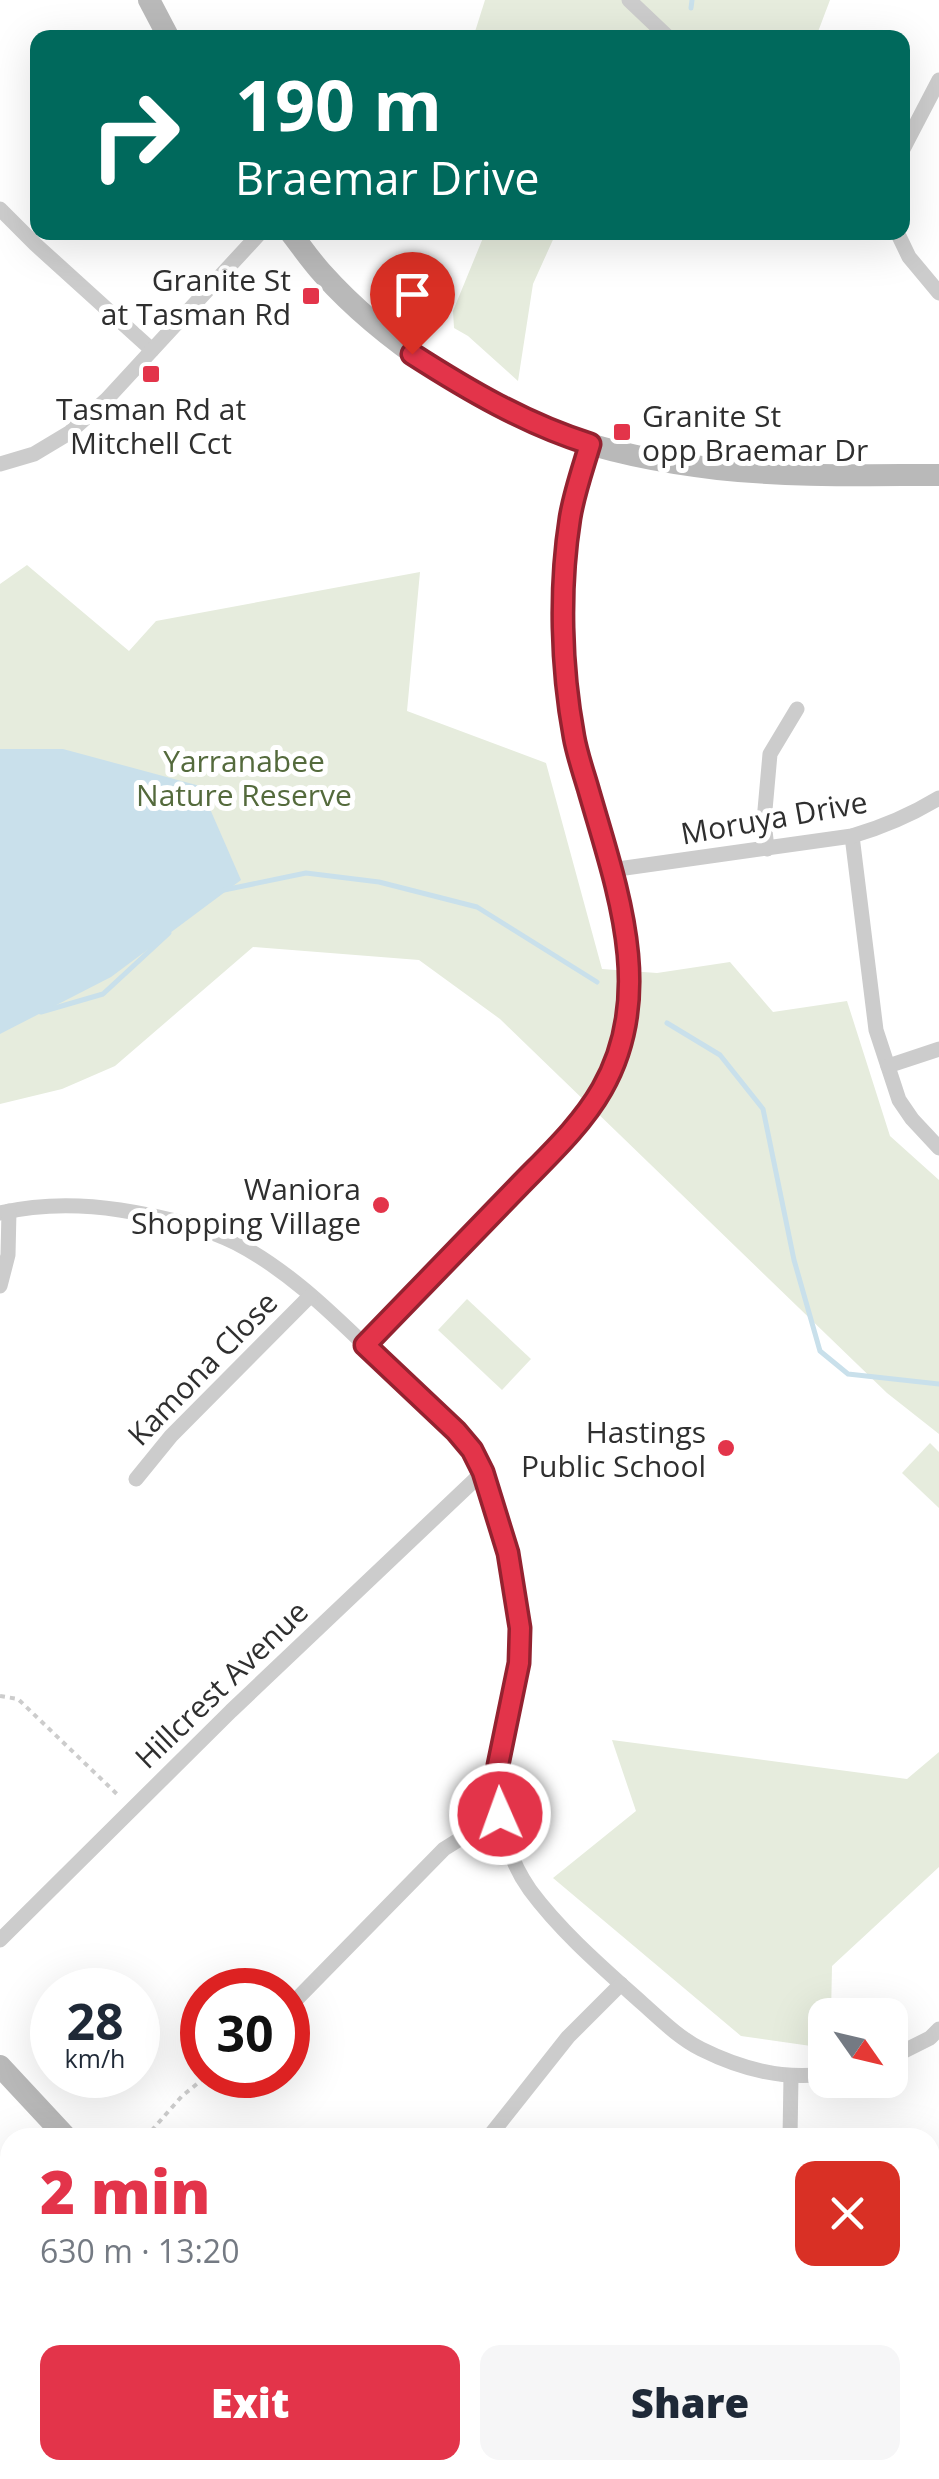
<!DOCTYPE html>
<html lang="en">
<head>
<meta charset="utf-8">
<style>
	:root { --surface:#fff; --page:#f6f6f7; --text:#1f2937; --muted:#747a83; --accent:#e3344a }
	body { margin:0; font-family:"Open Sans",sans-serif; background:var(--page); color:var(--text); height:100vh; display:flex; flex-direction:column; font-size:38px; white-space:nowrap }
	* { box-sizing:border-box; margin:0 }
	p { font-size:32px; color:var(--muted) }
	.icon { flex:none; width:55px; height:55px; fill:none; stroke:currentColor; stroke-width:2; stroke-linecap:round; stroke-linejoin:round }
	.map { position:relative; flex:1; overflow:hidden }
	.details { position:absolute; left:0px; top:2128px; width:940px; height:352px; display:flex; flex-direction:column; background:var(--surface); border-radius:30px 30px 0 0; box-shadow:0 10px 40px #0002 }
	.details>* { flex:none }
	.guide { position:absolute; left:30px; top:30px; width:880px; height:210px; border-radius:20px; box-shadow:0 10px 40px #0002; background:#00695c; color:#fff; overflow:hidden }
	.needle { width:65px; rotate:124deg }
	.controls { position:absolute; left:808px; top:1998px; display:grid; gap:20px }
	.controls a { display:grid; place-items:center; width:100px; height:100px; border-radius:20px; background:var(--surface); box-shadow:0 10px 40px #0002; font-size:50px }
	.speed { position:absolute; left:30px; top:1968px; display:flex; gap:20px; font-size:50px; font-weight:700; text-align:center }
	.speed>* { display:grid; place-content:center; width:130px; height:130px; border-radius:50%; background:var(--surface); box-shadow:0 10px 40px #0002; line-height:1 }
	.speed small { font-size:25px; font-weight:400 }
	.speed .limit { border:15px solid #d22; background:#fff; color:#111 }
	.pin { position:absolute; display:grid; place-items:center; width:85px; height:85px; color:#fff; margin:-102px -42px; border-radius:50% 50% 50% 0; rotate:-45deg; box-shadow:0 0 10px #0007 }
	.pin .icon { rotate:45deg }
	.me { position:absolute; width:110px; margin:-55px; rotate:358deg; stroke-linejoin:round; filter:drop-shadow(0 0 8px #0008) }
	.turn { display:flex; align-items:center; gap:35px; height:210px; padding:0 40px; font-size:45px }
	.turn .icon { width:130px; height:130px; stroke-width:2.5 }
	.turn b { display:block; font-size:70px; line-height:85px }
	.round { display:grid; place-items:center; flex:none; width:105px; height:105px; border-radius:20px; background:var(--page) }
	.headline { display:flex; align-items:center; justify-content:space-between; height:170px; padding:0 40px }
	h1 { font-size:60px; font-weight:800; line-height:75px; color:var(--accent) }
	.action { display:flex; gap:20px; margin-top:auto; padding:20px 40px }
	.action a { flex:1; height:115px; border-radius:20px; background:var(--accent); color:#fff; font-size:40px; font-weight:800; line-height:115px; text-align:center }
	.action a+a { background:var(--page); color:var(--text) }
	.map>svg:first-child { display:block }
	.green { fill:#e6ecdd }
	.water { fill:#c9e0eb }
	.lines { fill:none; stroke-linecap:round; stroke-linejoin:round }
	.stream { stroke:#c9e0eb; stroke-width:5 }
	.path { stroke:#ccc; stroke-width:4; stroke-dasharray:5 5; stroke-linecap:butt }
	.street { stroke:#ccc; stroke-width:15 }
	.secondary { stroke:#b9b9b9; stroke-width:22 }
	.route-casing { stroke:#942230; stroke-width:25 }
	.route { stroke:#e3344a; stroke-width:18 }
	.poi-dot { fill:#e3344a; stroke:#fff; stroke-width:4 }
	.labels { text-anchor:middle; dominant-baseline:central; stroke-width:10; stroke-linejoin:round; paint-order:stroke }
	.poi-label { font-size:30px; fill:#2f2f2f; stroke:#fff; text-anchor:end }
	.park-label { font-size:30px; fill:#546a3c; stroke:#fff }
	.street-label { font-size:30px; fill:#2f2f2f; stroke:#fff }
</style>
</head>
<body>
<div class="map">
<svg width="939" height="2479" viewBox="0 0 939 2479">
	<rect width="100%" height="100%" fill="#fff"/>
	<g class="green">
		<path d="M485,0h345l-14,37 -343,1z"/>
		<path d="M485,233h71l-23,51 -15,97 -50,-45 -14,-8 -1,-17z"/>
		<path d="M27,565l102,86 27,-30 264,-49 -13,139 139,52 56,206 55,4 73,-11 43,50 74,-11 43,135 49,44v254l-52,-41 -387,-374 -81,-59 -166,-13 -138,119 -53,23 -62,15v-520z"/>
		<path d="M467,1299l64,60 -29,31 -64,-60z"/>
		<path d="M930,1443l9,9v56l-37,-35z"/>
		<path d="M612,1740l295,39 32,-27v115l-107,99 -1,49h-6v33l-84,-12 -188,-158 83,-67z"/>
	</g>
	<path class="water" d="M0,749h63l137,37 41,94 -130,97 -111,57z"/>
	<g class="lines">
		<g class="stream">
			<path d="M691,8l1,-8"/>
			<path d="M224,890l82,-17 73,9 98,25 120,75"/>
			<path d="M41,1012l62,-18 66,-61"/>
			<path d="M667,1023l53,32 43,54 31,151 26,91 28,23 91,10"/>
		</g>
		<g class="path">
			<path d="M0,1696l18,3 102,98"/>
			<path d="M145,2138l37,-42 26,-21"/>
		</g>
		<g class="street">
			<path d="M629,0l40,38"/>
			<path d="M902,151l37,-71"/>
			<path d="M0,209l35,35 117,106"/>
			<path d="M897,232l12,25 30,36"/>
			<path d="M0,464l34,-10 35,-21 38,-34 154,-167"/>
			<path d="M852,836l24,194 23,70 13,19 27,29"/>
			<path d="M767,849l-3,-28 6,-67 27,-45"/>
			<path d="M611,870l241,-34c31,-9 59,-21 87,-38"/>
			<path d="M888,1066l51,-17"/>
			<path d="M0,1213c39,-9 81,-9 120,-3 39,6 80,15 116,33 60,31 109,84 157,129 27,25 67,55 84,87 7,13 11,28 15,43 9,28 19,57 23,87 4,25 7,51 4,75 -3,23 -10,45 -15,67 -9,36 -8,76 3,112 5,16 13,33 23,47 31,42 73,78 112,113 18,16 37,35 59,46 38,19 81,31 124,25"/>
			<path d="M0,1286l8,-31 1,-44"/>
			<path d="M365,1345l219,-230c78,-107 39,-204 6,-319 -5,-19 -13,-39 -16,-59 -13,-70 -15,-149 -4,-219 4,-25 13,-50 20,-74"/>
			<path d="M136,1479l35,-43 139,-140"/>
			<path d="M0,1940l231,-229 252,-239"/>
			<path d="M288,2008l156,-159 56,-35"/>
			<path d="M890,2058l40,-20 9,-9"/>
			<path d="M488,2138l80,-101 53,-53"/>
			<path d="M790,2138l1,-62"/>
			<path d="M930,2422l9,-5"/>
			<path d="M0,2428l10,11"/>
			<path d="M36,2470l6,9"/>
			<path d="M309,2479l8,-9"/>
			<path d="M883,2479l6,-9"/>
		</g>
		<g class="secondary">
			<path d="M149,0l20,38"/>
			<path d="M290,232c11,14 21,29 33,42 59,66 156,130 239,161 49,18 104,28 156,34 73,8 147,6 221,6"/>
			<path d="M0,2066l67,72"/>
			<path d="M382,2470l10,9"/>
		</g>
	</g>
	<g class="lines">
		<defs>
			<path id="route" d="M412,354c56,36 114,70 178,90 -7,24 -16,49 -20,74 -11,70 -9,149 4,219 3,17 9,34 14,51 28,98 69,205 14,301 -21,37 -55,68 -84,98 -51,53 -102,106 -153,158l91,86 16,19 11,22 25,81 12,75 -1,35 -21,102 2,49"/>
		</defs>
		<use href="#route" class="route-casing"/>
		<use href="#route" class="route"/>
	</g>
	<g class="poi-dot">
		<rect x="301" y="286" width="20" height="20" rx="5"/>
		<rect x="141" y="364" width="20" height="20" rx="5"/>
		<rect x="612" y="422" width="20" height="20" rx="5"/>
		<circle cx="381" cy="1205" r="10"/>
		<circle cx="726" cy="1448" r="10"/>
	</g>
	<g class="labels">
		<g class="poi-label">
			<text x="291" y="279">Granite St<tspan x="291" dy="34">at Tasman Rd</tspan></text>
			<text x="151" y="408" text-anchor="middle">Tasman Rd at<tspan x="151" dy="34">Mitchell Cct</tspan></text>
			<text x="642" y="415" text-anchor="start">Granite St<tspan x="642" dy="34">opp Braemar Dr</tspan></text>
			<text x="361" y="1188">Waniora<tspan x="361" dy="34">Shopping Village</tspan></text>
			<text x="706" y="1431">Hastings<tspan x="706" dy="34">Public School</tspan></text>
		</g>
		<g class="park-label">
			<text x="244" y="760">Yarranabee<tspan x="244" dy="34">Nature Reserve</tspan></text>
		</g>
		<g class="street-label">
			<text transform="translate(774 817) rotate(-10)">Moruya Drive</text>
			<text transform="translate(202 1368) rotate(-46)">Kamona Close</text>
			<text transform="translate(221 1684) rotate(-44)">Hillcrest Avenue</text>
		</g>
	</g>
</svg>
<div class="controls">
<a><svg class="needle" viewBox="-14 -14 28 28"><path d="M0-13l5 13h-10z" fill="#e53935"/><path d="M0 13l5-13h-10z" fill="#747a83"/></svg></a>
</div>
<div class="speed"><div>28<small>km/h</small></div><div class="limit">30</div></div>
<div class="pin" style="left:412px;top:354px;background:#d93025"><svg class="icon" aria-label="arrive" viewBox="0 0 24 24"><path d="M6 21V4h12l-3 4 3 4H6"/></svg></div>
<svg class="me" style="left:500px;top:1814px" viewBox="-20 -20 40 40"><circle r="17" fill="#e3344a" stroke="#fff" stroke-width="3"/><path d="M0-11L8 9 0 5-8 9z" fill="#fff"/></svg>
<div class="guide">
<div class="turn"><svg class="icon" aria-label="right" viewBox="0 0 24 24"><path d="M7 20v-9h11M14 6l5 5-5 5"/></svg><div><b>190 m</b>Braemar Drive</div></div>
</div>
<section class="details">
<div class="headline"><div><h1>2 min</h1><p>630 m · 13:20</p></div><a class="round" style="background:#d93025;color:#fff"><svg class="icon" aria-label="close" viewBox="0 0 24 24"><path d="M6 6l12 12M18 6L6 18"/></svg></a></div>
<div class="action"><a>Exit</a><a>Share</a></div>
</section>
</div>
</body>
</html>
